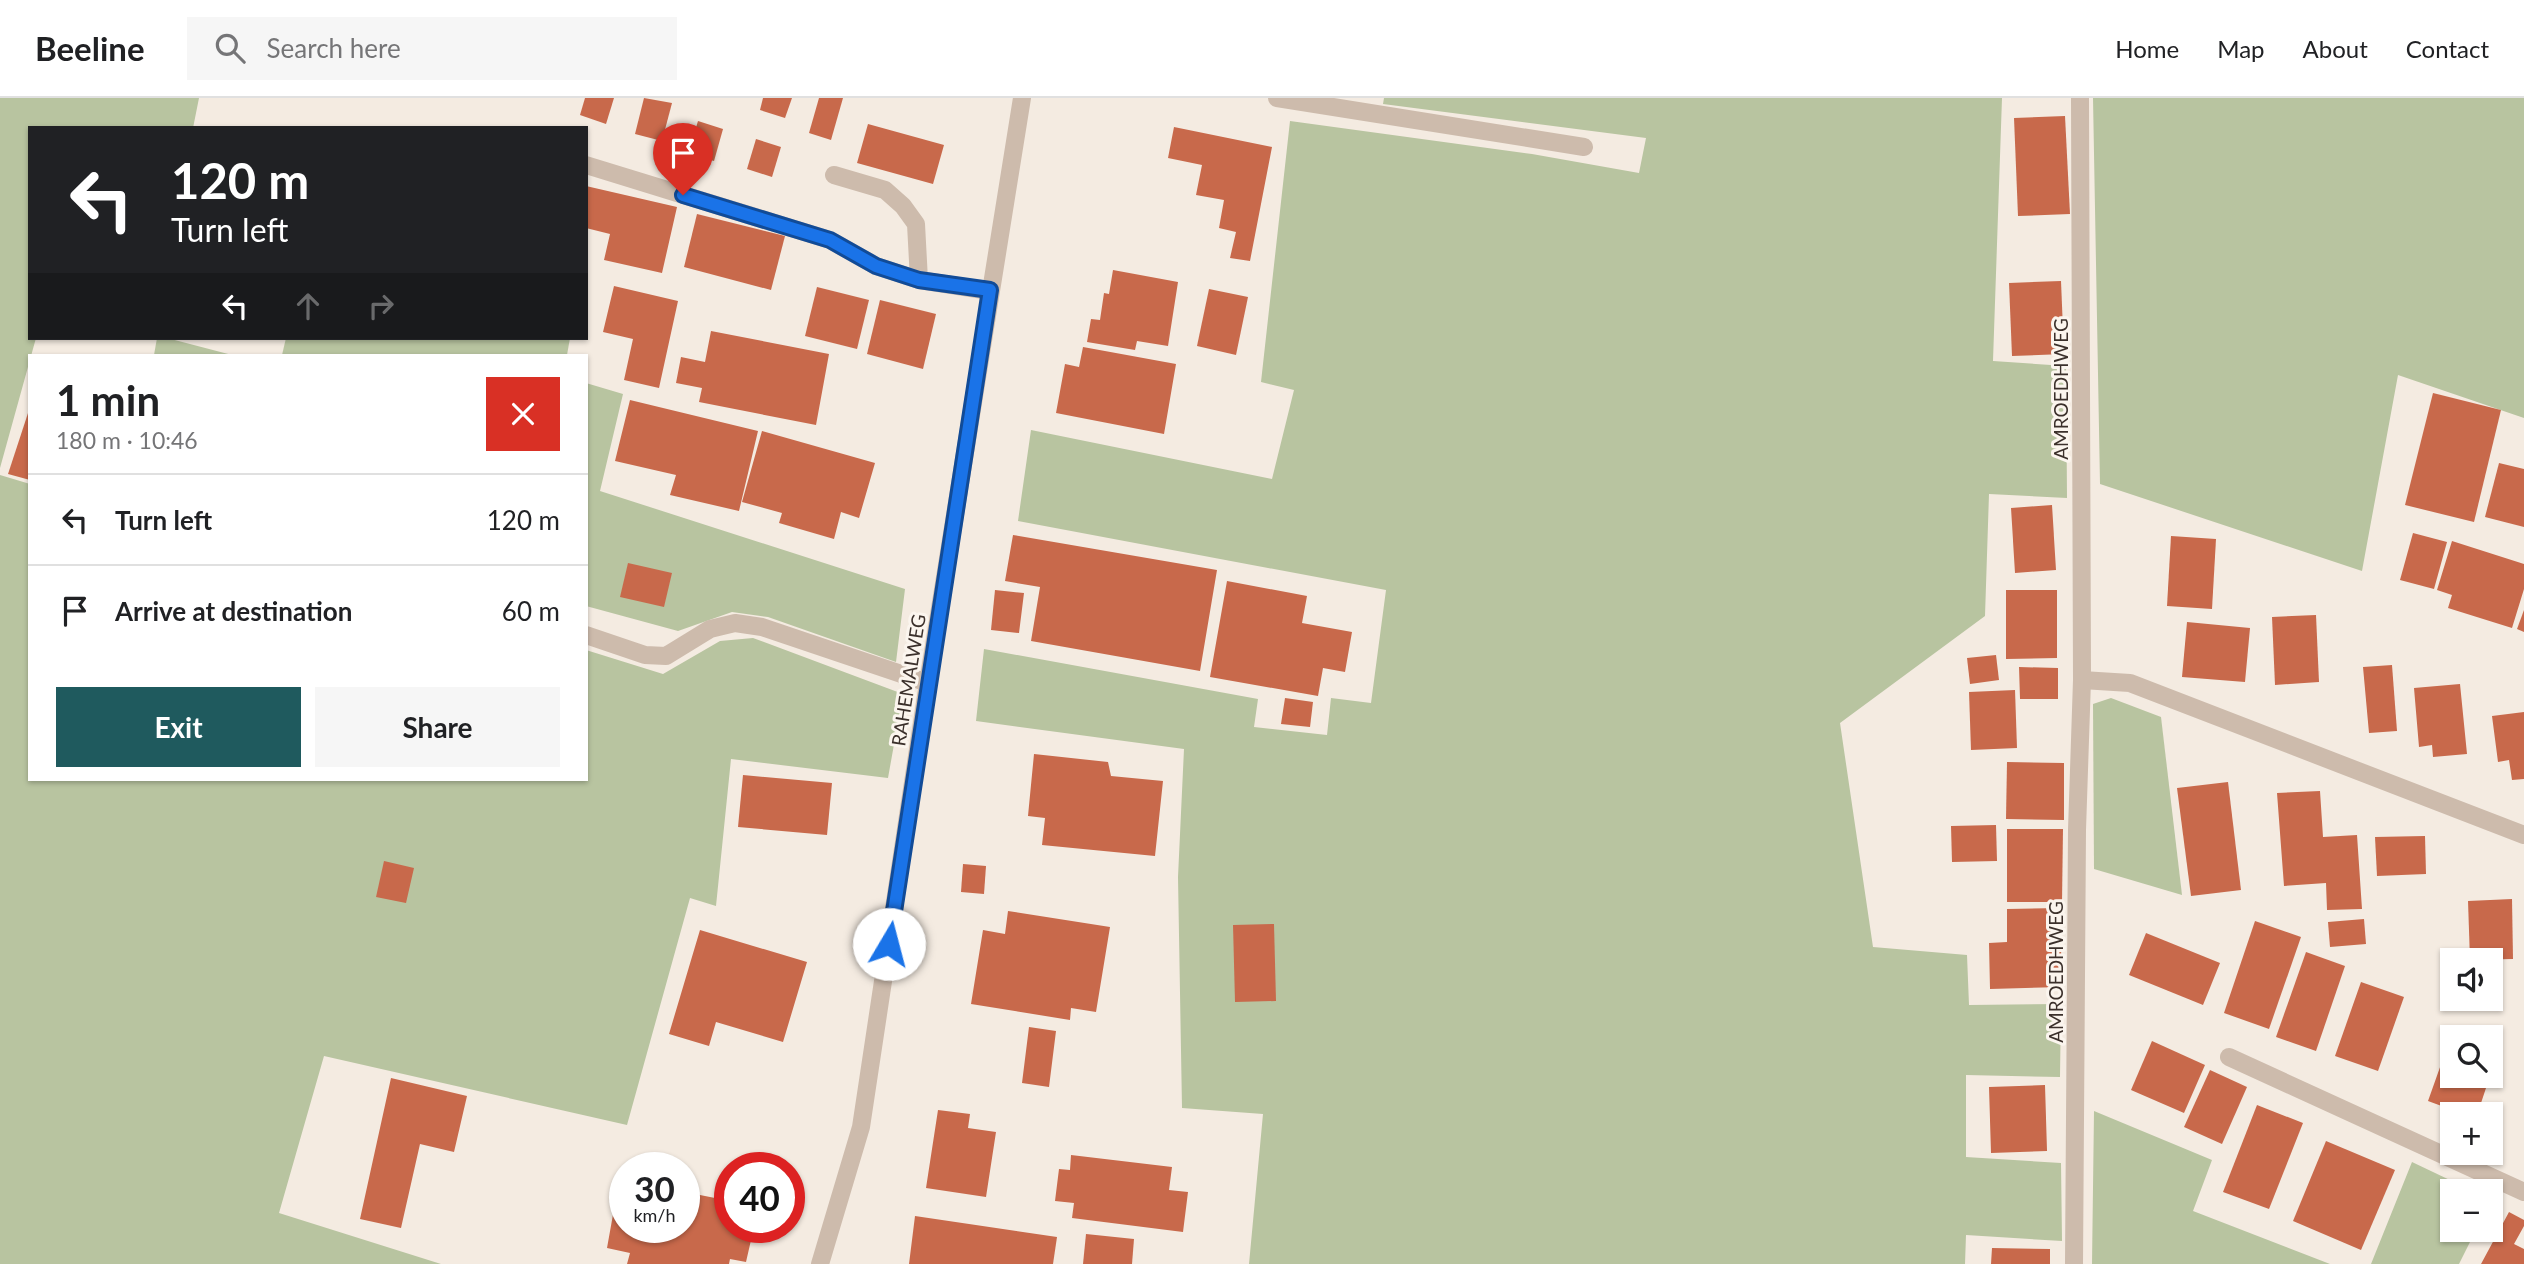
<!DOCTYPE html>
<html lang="en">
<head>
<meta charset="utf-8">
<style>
	:root { --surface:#fff; --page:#f6f6f6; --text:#202124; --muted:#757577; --line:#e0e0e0; --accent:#1f5a5e }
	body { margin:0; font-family:Lato,sans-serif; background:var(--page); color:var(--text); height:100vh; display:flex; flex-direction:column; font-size:26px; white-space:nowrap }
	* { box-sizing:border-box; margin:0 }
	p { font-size:23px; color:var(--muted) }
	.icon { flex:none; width:38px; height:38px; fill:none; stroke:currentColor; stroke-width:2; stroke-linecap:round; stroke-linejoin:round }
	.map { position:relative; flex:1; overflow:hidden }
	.details { position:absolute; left:28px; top:256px; width:560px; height:427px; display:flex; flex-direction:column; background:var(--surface); border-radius:0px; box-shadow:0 2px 5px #0004 }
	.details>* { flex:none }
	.top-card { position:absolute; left:28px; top:28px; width:560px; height:214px; border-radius:0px; box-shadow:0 2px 5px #0004; background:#202124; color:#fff; overflow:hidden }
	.fabs { position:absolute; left:2440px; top:850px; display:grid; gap:14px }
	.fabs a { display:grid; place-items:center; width:63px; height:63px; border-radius:0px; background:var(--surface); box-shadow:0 2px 5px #0004; font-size:35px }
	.speed { position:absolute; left:609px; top:1054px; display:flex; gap:14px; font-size:35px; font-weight:700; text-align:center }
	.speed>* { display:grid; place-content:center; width:91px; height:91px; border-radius:50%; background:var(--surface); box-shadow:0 2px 5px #0004; line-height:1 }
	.speed small { font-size:18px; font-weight:400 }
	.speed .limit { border:10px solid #d22; background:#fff; color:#111 }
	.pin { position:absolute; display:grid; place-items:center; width:60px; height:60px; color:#fff; margin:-72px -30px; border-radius:50% 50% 50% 0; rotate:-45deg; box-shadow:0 0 7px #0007 }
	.pin .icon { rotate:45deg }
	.me { position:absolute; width:77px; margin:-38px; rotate:8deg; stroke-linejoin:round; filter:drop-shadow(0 0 5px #0008) }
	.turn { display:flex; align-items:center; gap:24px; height:147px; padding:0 28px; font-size:32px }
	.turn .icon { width:91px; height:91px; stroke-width:2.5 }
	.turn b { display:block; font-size:49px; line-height:60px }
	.lanes { display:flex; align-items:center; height:66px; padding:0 28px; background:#0003; justify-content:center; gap:35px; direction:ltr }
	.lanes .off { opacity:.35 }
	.round { display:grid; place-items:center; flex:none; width:74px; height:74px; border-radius:0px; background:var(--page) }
	.summary { display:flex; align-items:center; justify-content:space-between; height:119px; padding:0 28px }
	h1 { font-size:42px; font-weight:700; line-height:52px }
	.cta { display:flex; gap:14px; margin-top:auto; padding:14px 28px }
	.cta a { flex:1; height:80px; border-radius:0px; background:var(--accent); color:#fff; font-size:28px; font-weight:700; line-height:80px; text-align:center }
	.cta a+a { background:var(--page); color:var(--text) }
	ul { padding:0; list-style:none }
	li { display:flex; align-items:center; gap:21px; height:91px; padding:0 28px; border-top:2px solid var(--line) }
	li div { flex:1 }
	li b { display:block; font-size:26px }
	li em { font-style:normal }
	header { display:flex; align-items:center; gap:42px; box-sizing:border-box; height:98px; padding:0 35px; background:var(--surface); border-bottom:2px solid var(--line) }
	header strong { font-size:33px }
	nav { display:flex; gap:38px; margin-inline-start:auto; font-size:24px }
	.search { width:490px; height:63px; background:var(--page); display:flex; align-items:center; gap:18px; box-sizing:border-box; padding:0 24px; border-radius:0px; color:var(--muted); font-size:26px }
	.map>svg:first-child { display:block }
	.green { fill:#b8c4a0 }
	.building { fill:#c8694b }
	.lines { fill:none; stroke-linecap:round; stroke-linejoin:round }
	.minor { stroke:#cdbbac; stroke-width:18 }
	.route-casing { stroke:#114b97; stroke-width:18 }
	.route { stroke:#1a73e8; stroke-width:12 }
	.labels { text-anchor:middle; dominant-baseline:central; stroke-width:6; stroke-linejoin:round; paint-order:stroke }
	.street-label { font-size:19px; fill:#3b302b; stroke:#fbf5ee }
</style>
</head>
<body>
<header>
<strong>Beeline</strong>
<div class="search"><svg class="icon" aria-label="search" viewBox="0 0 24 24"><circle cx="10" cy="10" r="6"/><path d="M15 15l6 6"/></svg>Search here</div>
<nav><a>Home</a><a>Map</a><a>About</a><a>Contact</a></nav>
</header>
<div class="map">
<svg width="2524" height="1166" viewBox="0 0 2524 1166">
	<rect width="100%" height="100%" fill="#f4ebe1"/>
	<g class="green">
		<path d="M0,0h199l-6,30h-163v210h6l-36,130z"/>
		<path d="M1384,0h618l-9,263 73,5 1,132 -78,-4 -4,122 -145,107 33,224 94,8 2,50 92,-1 -1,73 -94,-2v82l95,6 1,78 -96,-6 -1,29h-716l14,-150 -81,-6 -4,-231 6,-128 -208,-28 8,-72 274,50 -4,28 73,8 4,-37 40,5 15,-113 -368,-69 13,-91 241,49 22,-89 -33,-8 29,-261 242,33 107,19 7,-35 -263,-34z"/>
		<path d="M2093,0h431v320l-126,-43 -36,196 -262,-87z"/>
		<path d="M157,240h10l65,17h-78z"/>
		<path d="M286,240h284l-3,17h-285z"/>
		<path d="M586,285l37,11 -23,97 305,98 -9,73 -128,-45 -36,-5 -54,19 -92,-25z"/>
		<path d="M0,377l30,9v295h556v-129l77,24 57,-33 33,-3 150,56 -15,84 -157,-19 -15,147 -26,-8 -63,227 -303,-69 -45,157 162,51h-441z"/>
		<path d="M2111,600l50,19 21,178 -88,-26 -1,-165z"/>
		<path d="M2094,1013l118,49 -19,51 137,53h-238z"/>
		<path d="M2412,1064l63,30h-23v38h24l-17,34h-88z"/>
	</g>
	<g class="building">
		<path d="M585,0h29l-8,26 -26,-9z"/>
		<path d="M644,0l28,5 -10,38 -27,-7z"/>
		<path d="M763,0h29l-7,20 -25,-8z"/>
		<path d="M819,0h24l-12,42 -22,-7z"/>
		<path d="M2065,18l5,98 -52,2 -4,-98z"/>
		<path d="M698,23l25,8 -9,32 -26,-7z"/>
		<path d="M868,26l76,21 -11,39 -76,-21z"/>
		<path d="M1174,29l98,20 -22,114 -20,-3 6,-26 -17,-4 5,-28 -28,-5 6,-30 -34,-7z"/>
		<path d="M756,41l25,8 -9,30 -25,-8z"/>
		<path d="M586,88l91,21 -15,66 -58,-13 6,-26 -24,-6z"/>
		<path d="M697,116l88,22 -14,54 -87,-23z"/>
		<path d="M1113,172l65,12 -10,64 -31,-5 -2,9 -48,-8 4,-23 9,1 4,-27 5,1z"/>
		<path d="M2061,183l3,73 -52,2 -3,-73z"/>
		<path d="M614,188l64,15 -19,87 -35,-8 9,-41 -30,-7z"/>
		<path d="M817,189l52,13 -12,49 -52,-13z"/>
		<path d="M1209,191l39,8 -12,58 -39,-9z"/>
		<path d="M880,202l56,14 -13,55 -56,-15z"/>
		<path d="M711,233l118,23 -13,71 -117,-23 3,-14 -26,-5 5,-26 24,5z"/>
		<path d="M1083,249l93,17 -12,70 -108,-21 9,-49 14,3z"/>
		<path d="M2433,295l68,17 -27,112 -69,-17z"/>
		<path d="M630,302l128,31 -19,80 -69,-16 6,-20 -61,-14z"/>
		<path d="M30,309v73l-22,-6z"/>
		<path d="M762,333l113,32 -16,55 -18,-6 -7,27 -55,-16 3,-10 -40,-11z"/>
		<path d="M2499,365l25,6v58l-39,-10z"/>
		<path d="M2052,407l4,65 -41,3 -4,-65z"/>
		<path d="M2413,435l34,9 -13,47 -34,-9z"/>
		<path d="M1013,437l204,35 -17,101 -169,-30 9,-54 -35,-6z"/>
		<path d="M2171,438l45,3 -4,70 -45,-3z"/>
		<path d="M2452,443l72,23v25l-12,39 -64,-20 4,-13 -15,-5z"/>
		<path d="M628,465l44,10 -8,34 -44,-10z"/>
		<path d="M1227,483l80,15 -5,27 50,9 -7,40 -22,-4 -5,28 -108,-19z"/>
		<path d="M995,492l29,3 -5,40 -28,-3z"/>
		<path d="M2006,492h51v68l-51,1z"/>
		<path d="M2524,512v22l-7,-3z"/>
		<path d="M2316,517l3,67 -44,3 -3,-68z"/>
		<path d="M2187,524l63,6 -5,54 -63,-5z"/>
		<path d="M1996,557l3,25 -29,4 -3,-26z"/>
		<path d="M2392,567l5,66 -28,2 -6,-66z"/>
		<path d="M2019,569l39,1v31h-38z"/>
		<path d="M2460,586l7,70 -34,3 -1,-12 -13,2 -5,-59z"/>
		<path d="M2015,592l2,58 -46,2 -2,-58z"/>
		<path d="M1285,600l28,4 -3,25 -29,-3z"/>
		<path d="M2524,614v67l-12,1 -3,-20 -11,2 -6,-46z"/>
		<path d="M1034,656l74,8 3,14 52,5 -8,75 -113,-11 3,-27 -17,-2z"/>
		<path d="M2007,664l57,1v57l-58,-1z"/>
		<path d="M743,677l89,8 -5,52 -89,-8z"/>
		<path d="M2228,684l13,108 -50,6 -14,-108z"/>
		<path d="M2320,693l3,46 34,-2 5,74 -35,1 -1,-27 -42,3 -7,-93z"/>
		<path d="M1996,727l1,36 -45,1 -1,-36z"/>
		<path d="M2007,731h56l-1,73h-55z"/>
		<path d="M2425,738l1,38 -49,2 -2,-39z"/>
		<path d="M384,763l30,7 -8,35 -30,-6z"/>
		<path d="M963,766l23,2 -2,28 -23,-2z"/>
		<path d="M2512,801l1,60 -43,1 -2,-59z"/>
		<path d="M2060,810l2,79 -72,2 -1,-46 18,-1v-33z"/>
		<path d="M1008,813l102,16 -14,85 -25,-4 -1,12 -99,-16 12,-74 22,4z"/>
		<path d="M2364,821l2,25 -36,3 -2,-25z"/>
		<path d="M2255,823l46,16 -32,92 -45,-16z"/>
		<path d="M1274,826l2,77 -41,1 -2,-77z"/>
		<path d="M700,832l107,32 -24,80 -67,-20 -7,24 -40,-12z"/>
		<path d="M2146,835l74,30 -17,42 -74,-30z"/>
		<path d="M2306,854l39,14 -29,85 -40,-14z"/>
		<path d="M2361,884l43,15 -26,74 -43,-15z"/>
		<path d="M2455,927l34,12 -37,1v38h38l-13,39h-11l-38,-14z"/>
		<path d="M1029,929l27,4 -7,56 -27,-4z"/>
		<path d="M2490,940l13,4 -12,34 -1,-1z"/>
		<path d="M2152,943l53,24 -21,48 -53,-23z"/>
		<path d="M2210,972l37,17 -25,57 -38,-17z"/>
		<path d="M391,980l76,18 -13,56 -34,-8 -19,84 -41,-9z"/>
		<path d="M2045,987l2,66 -56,2 -2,-66z"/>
		<path d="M2257,1007l46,18 -34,86 -46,-17z"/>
		<path d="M938,1012l32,4 -2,14 28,4 -10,65 -60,-9z"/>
		<path d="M2326,1043l69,29 -34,80 -68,-29z"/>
		<path d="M1071,1057l101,12 -3,23 19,2 -5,40 -111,-14 2,-15 -19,-2 4,-32 11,1z"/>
		<path d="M695,1096l35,7v26h24l-8,35 -16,-3 -1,5h-102l3,-11 -23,-5 7,-39 11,2v16h59v-3l5,1z"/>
		<path d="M2509,1114l15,8v6l-10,18 10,5v15h-43z"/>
		<path d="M915,1118l142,21 -4,27h-144z"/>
		<path d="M1086,1136l48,5 -2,25h-49z"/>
		<path d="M1992,1150l58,1v15h-59z"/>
	</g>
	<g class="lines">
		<g class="minor">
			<path d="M1277,0l307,49"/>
			<path d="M586,67l244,75 46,26 43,14 71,11"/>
			<path d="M834,77l51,15 18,16 13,18 3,56"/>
			<path d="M586,537l59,20 21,1 44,-27 25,-6 27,4 166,56"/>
			<path d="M2082,582l48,3 394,152"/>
			<path d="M2229,959l295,135"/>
			<path d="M820,1166l41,-137 67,-444 94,-585"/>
			<path d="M2074,1166l3,-434 5,-150 -2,-582"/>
		</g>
	</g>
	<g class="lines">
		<defs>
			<path id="route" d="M683,97l147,45 46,26 43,14 71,10 -101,654"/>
		</defs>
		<use href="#route" class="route-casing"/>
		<use href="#route" class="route"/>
	</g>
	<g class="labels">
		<g class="street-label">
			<text transform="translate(2060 291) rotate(-90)">AMROEDHWEG</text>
			<text transform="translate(908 582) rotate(-81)">RAHEMALWEG</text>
			<text transform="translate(2055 874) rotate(-90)">AMROEDHWEG</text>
		</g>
	</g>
</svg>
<div class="fabs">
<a><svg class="icon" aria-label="sound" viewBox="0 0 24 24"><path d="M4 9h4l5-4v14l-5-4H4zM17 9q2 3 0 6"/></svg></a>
<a><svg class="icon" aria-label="search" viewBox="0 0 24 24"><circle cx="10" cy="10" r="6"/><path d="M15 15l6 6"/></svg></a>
<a>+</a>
<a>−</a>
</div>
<div class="speed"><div>30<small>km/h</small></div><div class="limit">40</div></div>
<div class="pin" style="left:683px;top:97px;background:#d93025"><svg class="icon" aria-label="arrive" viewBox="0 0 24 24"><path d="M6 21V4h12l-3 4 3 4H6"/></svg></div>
<svg class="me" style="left:889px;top:846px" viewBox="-20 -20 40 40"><circle r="19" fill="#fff"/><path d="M0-13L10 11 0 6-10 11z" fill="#1a73e8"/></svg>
<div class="top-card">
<div class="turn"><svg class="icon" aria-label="left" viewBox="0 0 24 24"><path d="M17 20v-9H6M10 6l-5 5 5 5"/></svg><div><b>120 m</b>Turn left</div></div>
<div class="lanes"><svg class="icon" aria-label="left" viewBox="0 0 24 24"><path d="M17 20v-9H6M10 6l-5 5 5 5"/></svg><svg class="icon off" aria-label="ahead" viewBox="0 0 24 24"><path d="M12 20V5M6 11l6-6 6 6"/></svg><svg class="icon off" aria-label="right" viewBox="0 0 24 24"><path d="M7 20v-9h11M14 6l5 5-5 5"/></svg></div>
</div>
<section class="details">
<div class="summary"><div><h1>1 min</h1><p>180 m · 10:46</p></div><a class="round" style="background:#d93025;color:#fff"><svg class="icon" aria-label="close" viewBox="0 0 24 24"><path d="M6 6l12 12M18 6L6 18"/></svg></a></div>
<ul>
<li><svg class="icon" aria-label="left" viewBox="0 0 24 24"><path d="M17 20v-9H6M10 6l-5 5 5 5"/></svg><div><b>Turn left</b></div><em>120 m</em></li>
<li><svg class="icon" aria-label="arrive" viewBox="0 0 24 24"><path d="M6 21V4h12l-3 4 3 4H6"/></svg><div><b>Arrive at destination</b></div><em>60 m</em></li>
</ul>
<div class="cta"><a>Exit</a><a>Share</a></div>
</section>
</div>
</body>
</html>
